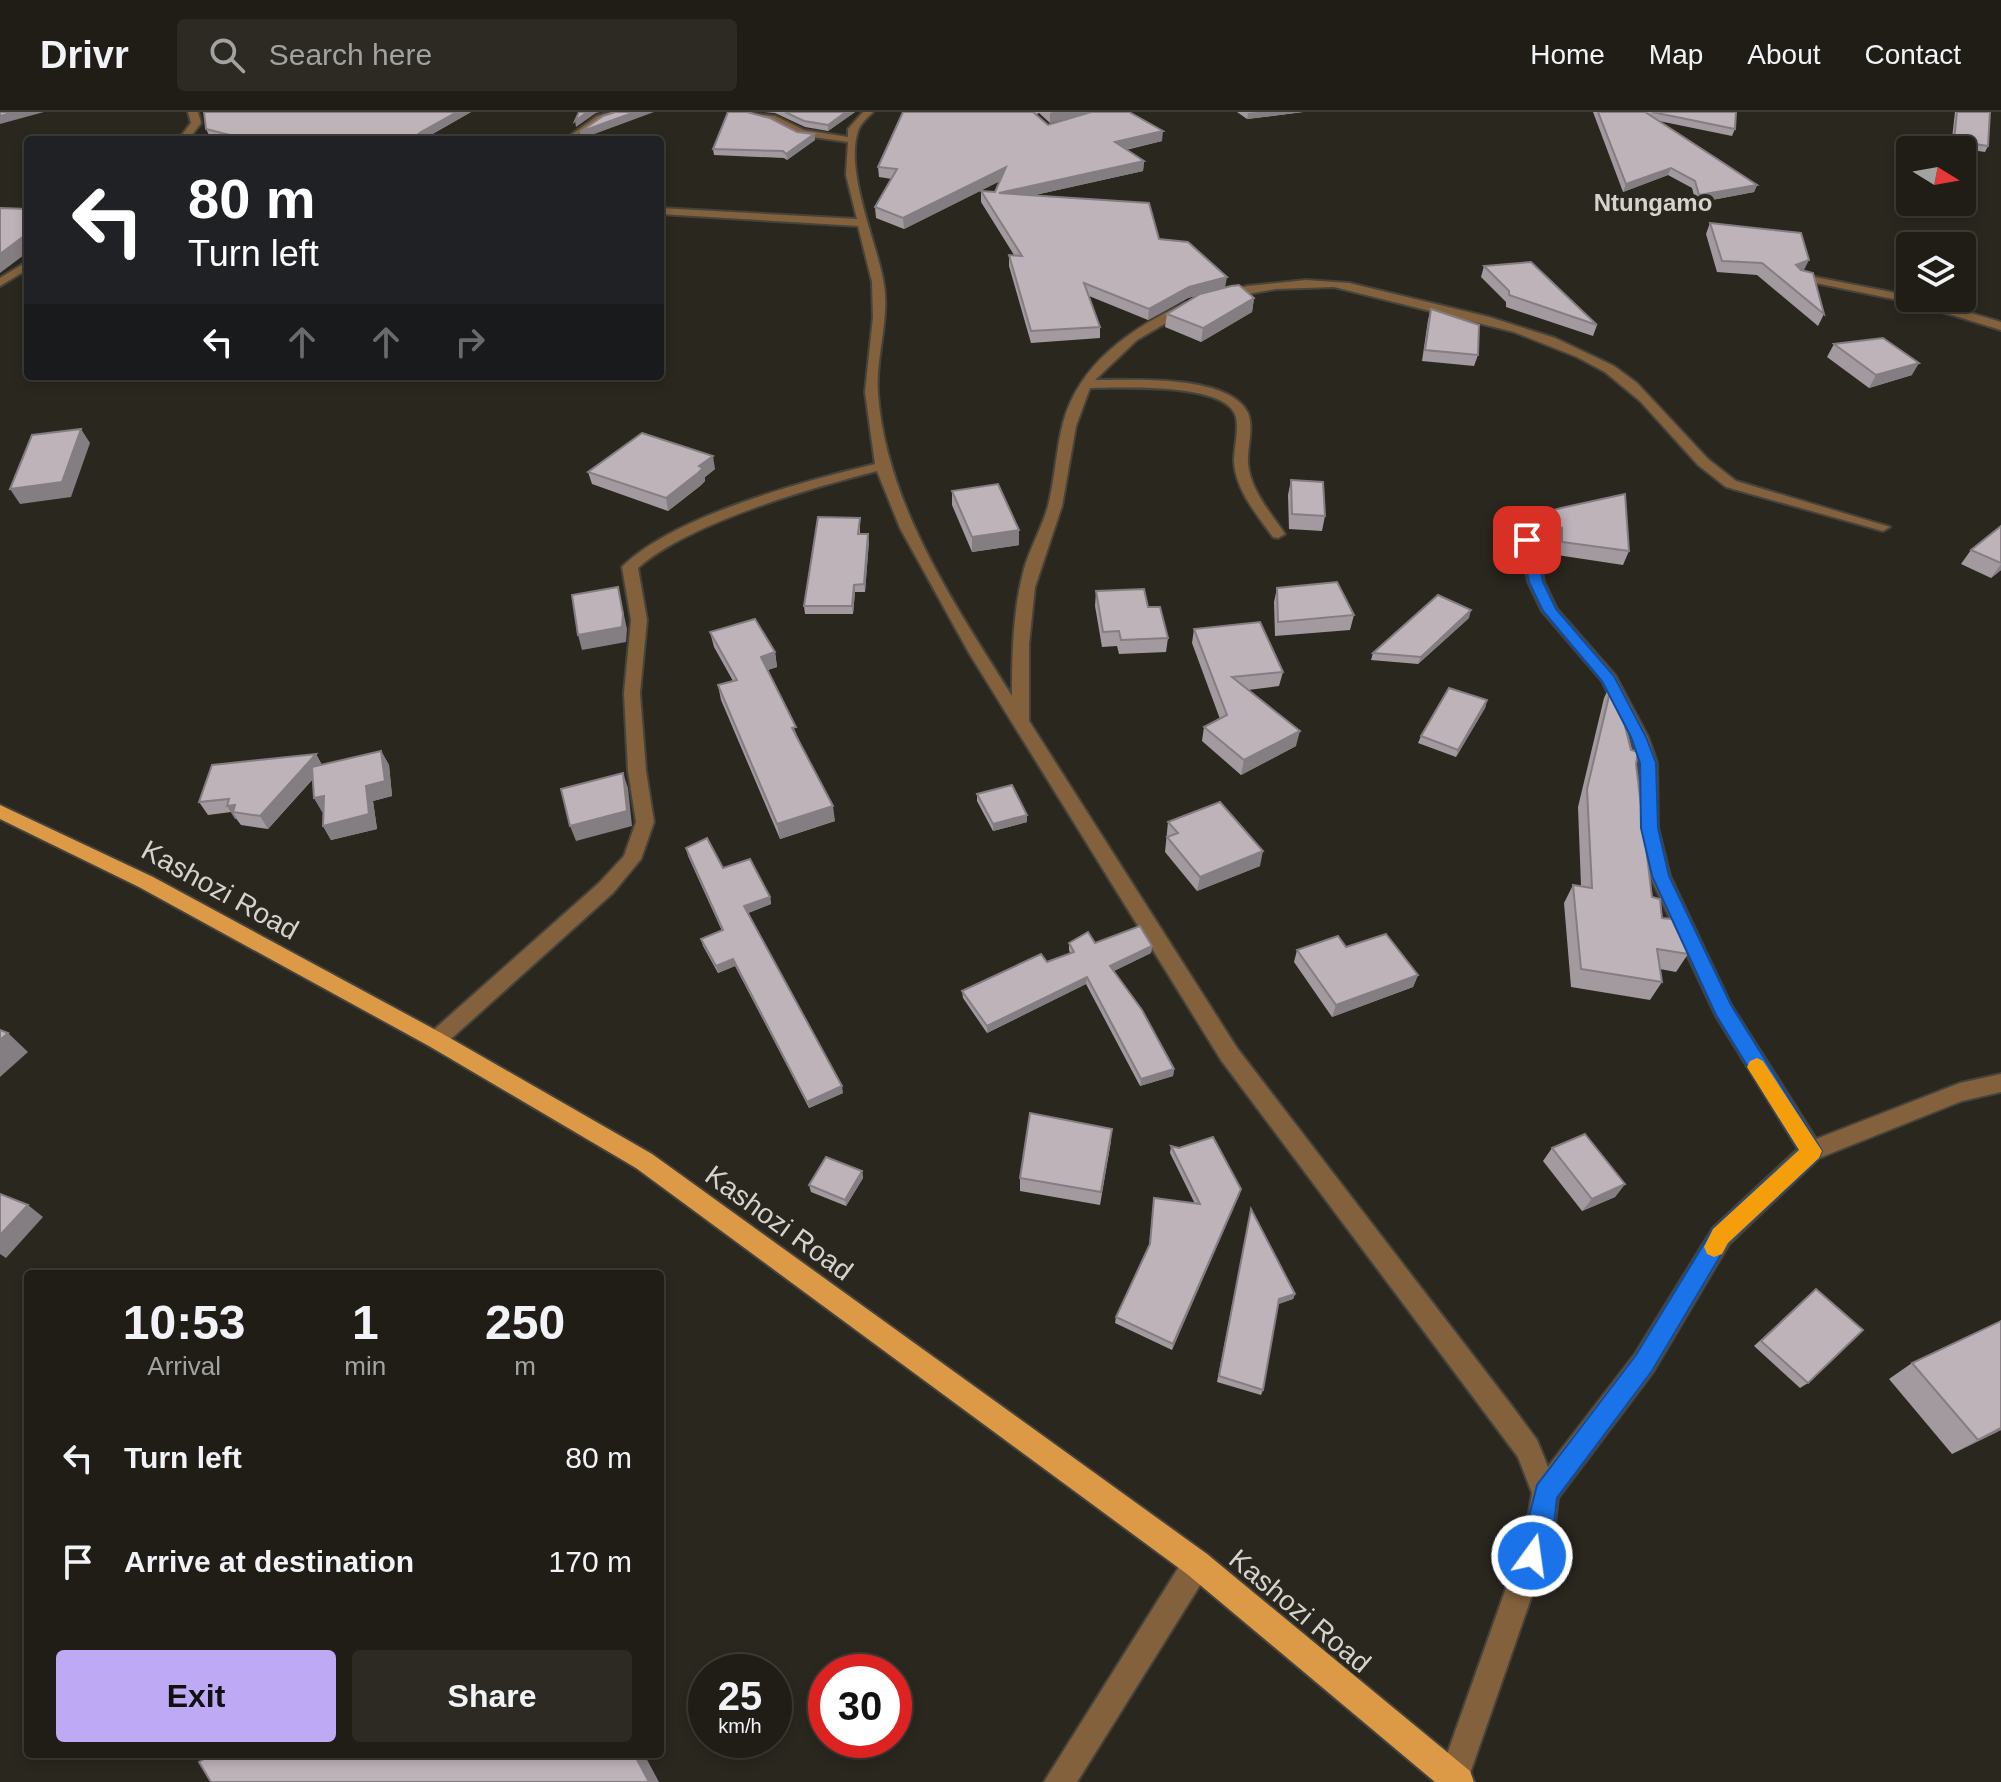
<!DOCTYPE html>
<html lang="en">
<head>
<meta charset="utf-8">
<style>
	:root { --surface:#201d17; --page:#2d2a24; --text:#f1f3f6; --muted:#a2a2a1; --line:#3d3b36; --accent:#bea9f4 }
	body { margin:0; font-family:Helvetica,sans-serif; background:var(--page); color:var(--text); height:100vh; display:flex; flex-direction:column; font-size:30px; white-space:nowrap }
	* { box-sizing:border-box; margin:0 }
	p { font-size:26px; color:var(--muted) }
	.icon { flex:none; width:44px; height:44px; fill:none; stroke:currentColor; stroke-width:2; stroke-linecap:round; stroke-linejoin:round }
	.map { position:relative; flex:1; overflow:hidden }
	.panel { position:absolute; left:24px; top:1158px; width:640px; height:488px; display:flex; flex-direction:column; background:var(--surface); border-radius:8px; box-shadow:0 4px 12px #0003,0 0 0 2px var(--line) }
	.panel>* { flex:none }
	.guide { position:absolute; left:24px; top:24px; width:640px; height:244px; border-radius:8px; box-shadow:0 4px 12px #0003,0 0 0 2px var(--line); background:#202124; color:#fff; overflow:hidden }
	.needle { width:52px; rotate:101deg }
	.controls { position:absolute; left:1896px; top:24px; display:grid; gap:16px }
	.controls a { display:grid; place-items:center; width:80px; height:80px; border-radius:8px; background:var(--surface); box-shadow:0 4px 12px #0003,0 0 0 2px var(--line); font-size:40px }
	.speed { position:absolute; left:688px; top:1542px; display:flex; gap:16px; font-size:40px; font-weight:700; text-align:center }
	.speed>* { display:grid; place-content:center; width:104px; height:104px; border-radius:50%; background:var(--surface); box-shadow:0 4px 12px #0003,0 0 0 2px var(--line); line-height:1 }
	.speed small { font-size:20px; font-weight:400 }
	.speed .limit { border:12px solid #d22; background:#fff; color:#111 }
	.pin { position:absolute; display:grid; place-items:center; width:68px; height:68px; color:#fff; margin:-34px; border-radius:16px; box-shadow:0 4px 12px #0006 }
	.me { position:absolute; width:88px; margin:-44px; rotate:14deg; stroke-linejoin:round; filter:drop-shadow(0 0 6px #0008) }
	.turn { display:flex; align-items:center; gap:28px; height:168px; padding:0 32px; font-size:36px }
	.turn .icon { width:104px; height:104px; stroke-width:2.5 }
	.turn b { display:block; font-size:56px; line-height:68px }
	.lanes { display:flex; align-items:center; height:76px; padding:0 32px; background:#0003; justify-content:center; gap:40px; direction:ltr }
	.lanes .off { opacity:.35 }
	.eta { display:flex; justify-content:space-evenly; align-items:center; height:136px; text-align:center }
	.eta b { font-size:48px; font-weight:600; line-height:56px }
	.button { display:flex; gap:16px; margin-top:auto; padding:16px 32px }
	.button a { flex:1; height:92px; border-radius:8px; background:var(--accent); color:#111; font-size:32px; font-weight:600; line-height:92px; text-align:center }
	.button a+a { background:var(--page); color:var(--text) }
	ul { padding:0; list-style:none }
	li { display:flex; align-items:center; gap:24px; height:104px; padding:0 32px }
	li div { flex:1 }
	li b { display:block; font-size:30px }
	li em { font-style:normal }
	header { display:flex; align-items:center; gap:48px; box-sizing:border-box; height:112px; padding:0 40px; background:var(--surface); border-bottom:2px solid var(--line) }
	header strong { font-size:38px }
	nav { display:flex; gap:44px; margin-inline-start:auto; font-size:28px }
	.search { width:560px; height:72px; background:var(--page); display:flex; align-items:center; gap:20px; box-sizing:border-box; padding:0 28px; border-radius:8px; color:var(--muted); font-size:30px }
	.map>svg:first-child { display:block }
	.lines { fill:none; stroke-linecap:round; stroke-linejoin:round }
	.minor-casing { stroke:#45433b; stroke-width:4 }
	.major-casing { stroke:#45433b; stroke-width:4 }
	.minor { fill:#82613c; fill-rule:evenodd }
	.major { fill:#dc9946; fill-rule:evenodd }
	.wall { fill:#a39a9f; fill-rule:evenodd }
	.shaded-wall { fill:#847d82 }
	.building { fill:#bdb3b9; stroke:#847d82; stroke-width:2 }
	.route { fill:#1a73e8; stroke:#114b97; stroke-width:2 }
	.slow { fill:#f59e0b }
	.labels { text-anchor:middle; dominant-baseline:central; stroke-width:8; stroke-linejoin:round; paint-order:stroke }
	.far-quarter-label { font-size:24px; font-weight:bold; fill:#d4d3cd; stroke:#2a271f }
	.near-street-label { font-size:28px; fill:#d4d3cd; stroke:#2a271f }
</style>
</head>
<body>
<header>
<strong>Drivr</strong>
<div class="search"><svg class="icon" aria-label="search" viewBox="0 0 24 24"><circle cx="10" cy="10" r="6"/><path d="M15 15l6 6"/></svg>Search here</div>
<nav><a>Home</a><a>Map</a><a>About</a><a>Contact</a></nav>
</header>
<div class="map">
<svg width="2001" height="1670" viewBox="0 0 2001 1670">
	<rect width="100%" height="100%" fill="#2a271f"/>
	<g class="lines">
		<defs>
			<g id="minor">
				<path d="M188,0h10l3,11 -13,17h-10l13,-17z"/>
				<path d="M611,0h15l-23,8 -28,20h-11l33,-24z"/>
				<path d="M733,0l42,4 29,14 44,7v-8l15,-17h10c-5,5 -13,12 -15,19 -13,40 17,107 25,148 8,39 -8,77 -5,115 8,110 77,211 134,302 0,-43 1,-86 12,-127 6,-21 18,-41 24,-63 7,-27 8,-56 15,-83 16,-60 69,-95 122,-120l10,3 -58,34 -42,40c37,0 134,-6 153,33 6,15 -1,34 0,50 2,27 23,50 37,71l-7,4 -5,-1c-16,-22 -38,-48 -39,-76 0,-14 5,-30 2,-44 -9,-35 -116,-29 -146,-29l-14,38 -14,80 -27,81 -6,57v77l208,327 275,358 25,34 11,27 87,-113 78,-126 85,-79 -82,-133 -66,-140 -10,-48 -1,-65 -9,-26 -28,-56 -60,-70 -14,-29 -11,-61 2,-3 5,-1 7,4 13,61 13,27 58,66 33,62 9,26 1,65 12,48 61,129 85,134 144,-56 41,-9v18l-39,9 -143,57 -90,86 -76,128 -95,126 -4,34 -87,250h-26l-2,-5 87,-245 6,-39 -14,-36 -297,-397 -252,-407 -69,-125 -23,-57c-66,17 -189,52 -239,97l9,52 -7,73 6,78 8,51 -13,37 -28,34 -170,153 -7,3 -7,-3 -4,-6 4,-6 170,-151 25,-27 12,-34 -8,-51 -4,-78 7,-73 -9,-53 3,-3c53,-49 179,-83 250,-100l-10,-72 8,-75 -1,-35 -14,-56 -198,-12v-6l197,11 -11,-44 2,-33 -49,-7 -27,-14z"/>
				<path d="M28,149v8l-28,17v-8z"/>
				<path d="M1800,162l121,24 80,24v8l-88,-27 -117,-24 -2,-2z"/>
				<path d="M1306,168l43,3 140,34 66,21 59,28 23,17 71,76 28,22 154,46 -7,4 -157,-44 -28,-22 -58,-64 -35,-29 -28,-15 -63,-25 -180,-45 -58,2 -57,10 -6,-3 34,-10z"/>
				<path d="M1197,1438l10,4 4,10 -4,10 -130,208h-33l143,-228z"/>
			</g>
			<path id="major" d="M0,693l153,72 290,157 209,120 555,400 263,217 4,11h-39l-248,-208 -551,-406 -207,-122 -290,-159 -139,-68z"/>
		</defs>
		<use href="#minor" class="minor-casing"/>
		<use href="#major" class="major-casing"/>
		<use href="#minor" class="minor"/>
		<use href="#major" class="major"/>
	</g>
	<g class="wall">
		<path d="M471,0l-49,28h-196l-17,-5 -3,-6z"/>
		<path d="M764,0h91l-27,19 -23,-4 -30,-14z"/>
		<path d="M903,0h226l33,29 -36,9 18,11 -1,10 -108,24 124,44 66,48 29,11 -2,14 -51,30 -36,-15 2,-13 31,-19 -10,3 -40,22 -59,-24 11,31v11l-69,5 -22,-77v-11h5l-33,-53v-11l14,1 5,-11 -96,48 -28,-11 -1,-11 17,-28 -13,-2 -1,-10zM1039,1l11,10 33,-9 -35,11 -12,-10z"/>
		<path d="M1237,0h66l-56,7z"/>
		<path d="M1593,0h143l-1,17 -3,7 -73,-15 98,64 -3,7 -58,11 -4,-15 -24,-13 -45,17z"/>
		<path d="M1955,0h35l-2,34 -3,6 -34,-5z"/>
		<path d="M797,20l17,2 1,6 -28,20 -3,-2 -70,-3 -1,-6z"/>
		<path d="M1710,111l94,48 20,43 -6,12 -61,-51 -40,-3 -11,-38z"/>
		<path d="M1484,154l113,59 -4,11 -87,-29v-5l-25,-25z"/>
		<path d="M1431,197l47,46 -4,11 -52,-5 6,-41z"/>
		<path d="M1834,232l78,31 -43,13 -42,-31z"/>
		<path d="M715,357l-10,8v4l-5,5 -32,25 -76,-27 -4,-12z"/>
		<path d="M1291,368l34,36 -3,15 -33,-2 -1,-34z"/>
		<path d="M952,379l67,54 -47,7 -20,-47z"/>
		<path d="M1540,402l89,37 -6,14 -66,-10 -1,-14 -20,-10 -1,-3z"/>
		<path d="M860,413v9l9,7 -4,51h-10l-2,22h-48l-1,-8z"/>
		<path d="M2001,414v44l-10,8 -30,-14 10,-14z"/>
		<path d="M1277,476l77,27 -4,15 -75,6 -1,-34z"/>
		<path d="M1096,479l52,16 20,31 -2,14 -47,2 -2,-8 -15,1 -7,-41z"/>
		<path d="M1469,506l-51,46 -47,-4 2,-7z"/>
		<path d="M1194,517l89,43 -4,14 -31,4 48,56 -55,29 -39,-34 2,-14 16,-8 -28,-76z"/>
		<path d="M710,520l65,20 2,15 -9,3 67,151 -55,18 -59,-139 -3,-15 15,-4 -19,-34z"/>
		<path d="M1613,567l23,85 16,133 10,21 26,36 -12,18 -16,-3 2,13 -12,18 -79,-13 -7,-84 9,-18 8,1 -3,-79 26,-109z"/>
		<path d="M1487,588l-2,8 -29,49 -38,-14 3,-7z"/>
		<path d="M381,639l8,14 3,31 -19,5 4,28 -46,11 -8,-14v-14l-9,-14 -1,-19 -45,50 -27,-4 -10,-13 -23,3 -9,-13 117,-48 6,11z"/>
		<path d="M977,682l50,21v7l-34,9 -16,-30z"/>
		<path d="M1168,710l92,44 -63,25 -32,-39z"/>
		<path d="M686,736l37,20 47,29 1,7 -23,9 95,180 -34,15 -74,-142 -17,7 -15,-27 -2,-7 21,-8 -34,-75z"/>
		<path d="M1069,831l83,3 -1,7 -37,18 60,98 -1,7 -33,10 -54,-102 -99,49 -24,-35 -1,-7 108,-38 -1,-3z"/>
		<path d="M1297,838l121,25 -5,12 -81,30 -38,-55z"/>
		<path d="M1111,1029l-11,64 -80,-14v-13z"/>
		<path d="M1171,1034l70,43 -69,161 -57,-27 1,-6 33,-71 5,-48 41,6 -25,-51z"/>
		<path d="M1552,1036l73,36 -10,13 -33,14 -39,-50z"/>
		<path d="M862,1059l1,7 -17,28 -35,-14 -2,-7z"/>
		<path d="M1251,1097l44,85 -2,5 -15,5 -15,86 -2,5 -44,-13z"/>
		<path d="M1809,1183l-1,88 -8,5 -46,-42z"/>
		<path d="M2001,1209v109l-49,24 -63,-75 23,-16z"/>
	</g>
	<g class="shaded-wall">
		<path d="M14,0h30l-44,12v-8z"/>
		<path d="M457,0h14l-49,28h-11l10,-8z"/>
		<path d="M587,0h13l-4,1 -20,14 -1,-6z"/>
		<path d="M635,0h19l-73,27 -1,-7z"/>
		<path d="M846,0h9l-27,19v-6z"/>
		<path d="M1053,0h40l-43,11v-10z"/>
		<path d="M1257,0h46l-56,7 1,-6z"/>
		<path d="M1163,19l-1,10 -48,11 1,-10z"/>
		<path d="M814,22l1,6 -28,20 -1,-6z"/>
		<path d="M1144,49l-1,10 -144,32v-10z"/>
		<path d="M1006,55v11l-102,51 -1,-11z"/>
		<path d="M1671,56l-3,7 -45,17 3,-8z"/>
		<path d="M1757,73l-3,7 -58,11 3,-8z"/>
		<path d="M28,121v19l-28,21v-19z"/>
		<path d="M1809,148l-6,12 -12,5 5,-12z"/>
		<path d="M1227,165l-2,11 -37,10 -40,22 1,-11 40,-22z"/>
		<path d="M1254,186l-2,14 -51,30 2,-14z"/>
		<path d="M1919,251l-7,12 -43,13 7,-13z"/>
		<path d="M81,317l9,14 -19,54 -51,7 -10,-15z"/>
		<path d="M713,344l2,13 -10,8v4l-5,5 -32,25 -2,-13 33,-32z"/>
		<path d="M1019,418v15l-47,7v-15z"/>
		<path d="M868,422l1,7 -4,51 -1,-8z"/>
		<path d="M2001,452v6l-10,8z"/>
		<path d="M854,473l1,7 -2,22 -1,-8z"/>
		<path d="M618,475l9,42 -1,13 -44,8 -4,-15z"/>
		<path d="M1471,498l-2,8 -51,46 3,-7z"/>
		<path d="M775,540l2,15 -14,4 -2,-14z"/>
		<path d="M1487,588l-2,8 -29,49 2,-7z"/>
		<path d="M1300,619l-4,15 -55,29 3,-15z"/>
		<path d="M381,639l8,14 3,31 -19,5 4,28 -46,11 -8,-14 43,-40z"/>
		<path d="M316,642l7,13 -55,62 -8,-13z"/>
		<path d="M623,661l5,15 4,38 -56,15 -6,-15z"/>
		<path d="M324,684l9,14 -11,2 -8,-14z"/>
		<path d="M235,693l-2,7 4,7h-2l-8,-13z"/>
		<path d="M833,694l2,15 -55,18 -3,-15z"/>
		<path d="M1027,703v7l-34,9v-7z"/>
		<path d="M1263,739l-3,15 -63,25 3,-14z"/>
		<path d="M770,785l1,7 -25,10 -2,-8z"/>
		<path d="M1152,834l-1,7 -42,20 1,-7z"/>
		<path d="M733,847l2,7 -17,7 -2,-7z"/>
		<path d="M1418,863l-5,12 -81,30 4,-12z"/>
		<path d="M1087,865l-1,7 -99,49v-7z"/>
		<path d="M8,921l20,19 -28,25v-37z"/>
		<path d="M1174,957l-1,7 -33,10 1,-7z"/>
		<path d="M842,974l1,7 -34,15 -2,-6z"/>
		<path d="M862,1059l1,7 -17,28 -1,-6z"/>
		<path d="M1625,1072l-10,13 -33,14 10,-12z"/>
		<path d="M1241,1077l-2,7 -67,154 1,-6z"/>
		<path d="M28,1093l15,12 -37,41 -6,-4v-19z"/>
		<path d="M1295,1182l-2,5 -17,6 3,-6z"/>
		<path d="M2001,1316v2l-49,24 26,-14z"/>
		<path d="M660,1400l6,7 -6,6z"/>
		<path d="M634,1642h10l15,28h-10z"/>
	</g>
	<g class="building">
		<path d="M0,0h14l-14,4z"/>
		<path d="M204,0h253l-36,20 -10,8h-162l-43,-11z"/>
		<path d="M579,0h8l-12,9z"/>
		<path d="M615,0h20l-55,20 23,-16z"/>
		<path d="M728,0h19l23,6 27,14 17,2 -28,20 -3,-3 -70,-2z"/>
		<path d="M785,0h61l-18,13 -24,-4z"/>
		<path d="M903,0h130l15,13 43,-13h38l34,19 -48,11 29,19 -145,32 150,10 10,36 29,3 39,35 -38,10 -40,22 -65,-26 16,44 -69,4 -22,-76 13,1 -41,-65 14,1 11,-25 -103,51 -28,-11 22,-38 -19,-2z"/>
		<path d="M1598,0h47l112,73 -58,10 -4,-14 -24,-13 -45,16z"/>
		<path d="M1652,0h84l-1,17z"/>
		<path d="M1957,0h33l-2,34 -34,-5z"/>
		<path d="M0,96l28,1v24l-28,21z"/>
		<path d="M1710,111l91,10 8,27 -13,5 5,5 12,3 11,41 -62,-51 -40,-2z"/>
		<path d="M1531,150l66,63 -88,-30v-4l-25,-25z"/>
		<path d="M1239,173l15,13 -51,30 -36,-14 33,-20 31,-8z"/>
		<path d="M1431,197l48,16 -1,30 -53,-5z"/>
		<path d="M1883,226l36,25 -43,12 -42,-31z"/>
		<path d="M81,317l-19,53 -52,7 22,-54z"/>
		<path d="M642,321l71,23 -14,10 4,2 -5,5 -32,25 -78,-26z"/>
		<path d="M1291,368l32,2 2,34 -33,-2z"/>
		<path d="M998,372l21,46 -47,7 -20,-46z"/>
		<path d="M1625,382l4,57 -67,-9v-14l-21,-10 -1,-4 21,-6z"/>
		<path d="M818,405l42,1 -2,16h10l-4,50 -10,1 -2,21h-48z"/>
		<path d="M2001,414v37l-30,-13z"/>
		<path d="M1337,470l17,33 -76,7 -1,-34z"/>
		<path d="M618,475l5,27 -1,13 -44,8 -6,-40z"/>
		<path d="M1144,477l4,18h12l8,31 -47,2 -2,-9 -16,1 -7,-41z"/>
		<path d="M1438,483l33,15 -50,47 -48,-4z"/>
		<path d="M755,507l20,33 -14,5 35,70 -4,1 41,78 -56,18 -59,-139 19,-5 -27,-48z"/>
		<path d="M1260,510l23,50 -51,5 68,54 -56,29 -40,-33 23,-12 -33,-86z"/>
		<path d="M1613,567l18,71 7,2 -2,12 16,133 8,2 2,19 21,2 5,34 -31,-5 5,33 -81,-13 -8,-84 19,3 -5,-99z"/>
		<path d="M1449,576l38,12 -29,50 -37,-14z"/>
		<path d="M381,639l4,30 -19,5 3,28 -46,12 1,-30 -10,2 -2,-31z"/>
		<path d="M316,642l-56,62 -27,-4 2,-7 -8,1 2,-7 -30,3 13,-37z"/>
		<path d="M623,661l4,38 -57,15 -9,-37z"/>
		<path d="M1012,673l15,30 -34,9 -16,-30z"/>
		<path d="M1220,690l43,49 -63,26 -33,-40 11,-4 -10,-11z"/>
		<path d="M707,726l16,30 27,-9 20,38 -26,9 98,180 -35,16 -74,-143 -17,7 -15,-27 22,-9 -37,-82z"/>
		<path d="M1140,814l12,20 -42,20 32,44 32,59 -33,10 -54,-102 -100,49 -25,-35 79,-37 6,8 27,-10 -5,-9 19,-11 7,11z"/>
		<path d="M1386,822l32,41 -82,30 -39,-55 41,-14 8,11z"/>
		<path d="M0,918l8,3 -8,7z"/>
		<path d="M1030,1001l82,16 -11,63 -81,-14z"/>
		<path d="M1585,1022l40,50 -33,15 -40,-51z"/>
		<path d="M1213,1025l28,52 -68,155 -57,-27 34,-73 4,-46 46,6 -29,-58 8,2z"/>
		<path d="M826,1045l36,14 -17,29 -36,-15z"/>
		<path d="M0,1082l28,11 -28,30z"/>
		<path d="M1251,1097l44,85 -16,5 -16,91 -44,-14z"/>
		<path d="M1816,1177l47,41 -55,53 -47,-42z"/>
		<path d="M2001,1209v107l-23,12 -66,-77z"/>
		<path d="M212,1642h422l15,28h-438l-12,-20z"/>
	</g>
	<path class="route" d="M1527,424l7,4 9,42 13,27 58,67 32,61 10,26 2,65 11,48 62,129 91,146 -3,7 -91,85 -76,128 -95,127 -4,34 -12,33 -9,4 -9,-4 -4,-9 18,-71 99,-130 77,-126 86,-79 -83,-135 -64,-139 -11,-48 -1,-65 -9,-26 -29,-56 -59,-70 -14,-29 -8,-42z"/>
	<path class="slow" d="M1757,946l6,3 59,90 -3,7 -91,85 -6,11 -8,3 -7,-3 -3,-7 9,-18 86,-79 -52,-83 3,-6z"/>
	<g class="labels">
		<g class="far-quarter-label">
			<text x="1653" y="90">Ntungamo</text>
		</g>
		<g class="near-street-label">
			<text transform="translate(220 778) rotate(29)">Kashozi Road</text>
			<text transform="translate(779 1111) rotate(36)">Kashozi Road</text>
			<text transform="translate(1300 1499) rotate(40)">Kashozi Road</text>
		</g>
	</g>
</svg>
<div class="controls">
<a><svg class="needle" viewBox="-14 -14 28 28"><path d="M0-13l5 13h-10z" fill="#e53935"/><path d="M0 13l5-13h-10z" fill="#a2a2a1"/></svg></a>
<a><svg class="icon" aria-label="layers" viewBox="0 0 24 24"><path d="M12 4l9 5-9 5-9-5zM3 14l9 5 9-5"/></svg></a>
</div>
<div class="speed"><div>25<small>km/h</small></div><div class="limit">30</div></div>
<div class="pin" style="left:1527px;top:428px;background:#d93025"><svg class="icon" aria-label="arrive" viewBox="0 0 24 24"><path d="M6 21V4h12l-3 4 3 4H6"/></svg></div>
<svg class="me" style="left:1532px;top:1444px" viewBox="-20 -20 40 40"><circle r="17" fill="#1a73e8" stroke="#fff" stroke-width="3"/><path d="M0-11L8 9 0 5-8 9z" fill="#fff"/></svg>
<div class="guide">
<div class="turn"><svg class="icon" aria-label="left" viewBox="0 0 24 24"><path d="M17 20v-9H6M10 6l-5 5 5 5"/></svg><div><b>80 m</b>Turn left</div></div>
<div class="lanes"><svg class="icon" aria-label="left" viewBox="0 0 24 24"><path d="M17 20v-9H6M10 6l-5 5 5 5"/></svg><svg class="icon off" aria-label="ahead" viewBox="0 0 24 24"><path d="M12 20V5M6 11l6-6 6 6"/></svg><svg class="icon off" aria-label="ahead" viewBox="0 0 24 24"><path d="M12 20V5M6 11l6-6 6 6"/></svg><svg class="icon off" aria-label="right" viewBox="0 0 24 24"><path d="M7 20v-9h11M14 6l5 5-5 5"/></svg></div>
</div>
<section class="panel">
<div class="eta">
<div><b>10:53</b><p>Arrival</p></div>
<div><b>1</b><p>min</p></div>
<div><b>250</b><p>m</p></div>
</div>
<ul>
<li><svg class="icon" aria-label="left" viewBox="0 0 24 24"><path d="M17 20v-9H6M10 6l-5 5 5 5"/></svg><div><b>Turn left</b></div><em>80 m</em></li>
<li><svg class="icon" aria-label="arrive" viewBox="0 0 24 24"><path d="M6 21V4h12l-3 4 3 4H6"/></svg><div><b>Arrive at destination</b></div><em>170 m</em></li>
</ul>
<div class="button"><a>Exit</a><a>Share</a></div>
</section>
</div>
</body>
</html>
